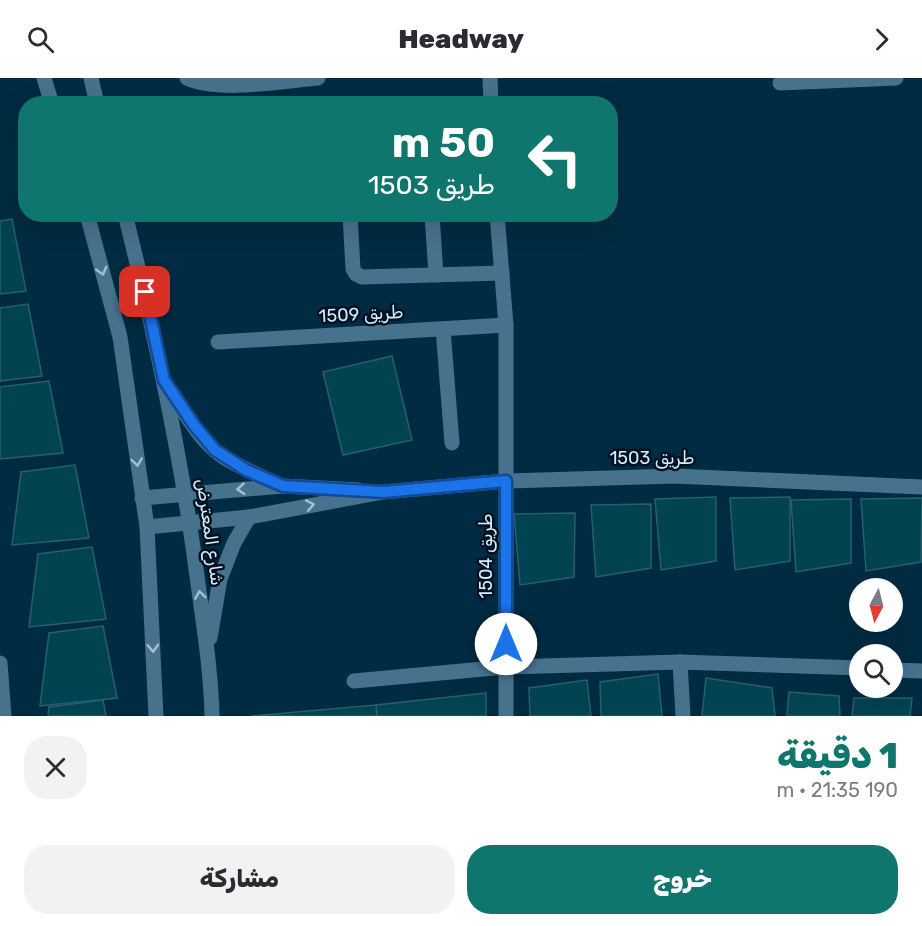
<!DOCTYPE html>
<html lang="ar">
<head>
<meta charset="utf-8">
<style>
	:root { --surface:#fff; --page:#f2f2f3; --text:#2b2b33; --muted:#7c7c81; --accent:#0f766e }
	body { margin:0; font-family:Rubik,"Noto Naskh Arabic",sans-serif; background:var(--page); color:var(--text); direction:rtl; height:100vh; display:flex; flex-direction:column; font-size:22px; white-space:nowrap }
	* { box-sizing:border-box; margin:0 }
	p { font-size:20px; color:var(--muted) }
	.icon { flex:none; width:33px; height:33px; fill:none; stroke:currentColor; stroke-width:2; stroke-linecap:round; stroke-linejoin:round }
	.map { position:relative; height:638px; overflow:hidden; direction:ltr }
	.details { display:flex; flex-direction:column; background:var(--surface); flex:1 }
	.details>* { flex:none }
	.hud { position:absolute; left:18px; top:18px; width:600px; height:126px; border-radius:24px; box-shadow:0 6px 24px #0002; direction:rtl; background:#0f766e; color:#fff; overflow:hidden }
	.needle { width:39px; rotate:187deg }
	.controls { position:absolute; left:849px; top:500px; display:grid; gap:12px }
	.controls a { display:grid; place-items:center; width:54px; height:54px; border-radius:50%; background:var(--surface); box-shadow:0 6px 24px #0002; font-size:30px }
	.pin { position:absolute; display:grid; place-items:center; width:51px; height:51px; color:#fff; margin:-26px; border-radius:12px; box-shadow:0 3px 9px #0006 }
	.me { position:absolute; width:66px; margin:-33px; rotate:0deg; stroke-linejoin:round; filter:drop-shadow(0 0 4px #0008) }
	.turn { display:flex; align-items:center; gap:21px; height:126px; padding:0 24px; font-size:27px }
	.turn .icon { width:78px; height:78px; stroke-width:2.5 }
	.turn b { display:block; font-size:42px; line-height:51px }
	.round { display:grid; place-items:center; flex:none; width:63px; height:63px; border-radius:24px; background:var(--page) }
	.headline { display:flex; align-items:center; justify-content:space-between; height:102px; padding:0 24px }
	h1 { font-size:36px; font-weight:800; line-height:45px; color:var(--accent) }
	.cta { display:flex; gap:12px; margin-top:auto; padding:12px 24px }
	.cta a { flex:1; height:69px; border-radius:24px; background:var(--accent); color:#fff; font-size:24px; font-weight:800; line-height:69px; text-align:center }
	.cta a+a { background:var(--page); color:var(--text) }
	header { display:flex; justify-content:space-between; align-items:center; height:78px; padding:0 24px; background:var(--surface); font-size:27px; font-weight:800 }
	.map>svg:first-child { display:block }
	.building { fill:#024351; stroke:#275f6d; stroke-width:1.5 }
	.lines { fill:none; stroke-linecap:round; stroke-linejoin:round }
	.minor { stroke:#47728d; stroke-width:15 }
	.oneway { stroke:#a4c1d4 }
	.route-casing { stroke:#114b97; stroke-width:15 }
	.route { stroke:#1a73e8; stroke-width:10 }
	.labels { text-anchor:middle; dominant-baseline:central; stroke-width:5; stroke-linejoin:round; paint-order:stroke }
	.street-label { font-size:18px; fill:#d6ecfb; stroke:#001220 }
</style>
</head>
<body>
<header><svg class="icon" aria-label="forward" viewBox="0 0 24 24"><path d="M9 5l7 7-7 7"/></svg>Headway<svg class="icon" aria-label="search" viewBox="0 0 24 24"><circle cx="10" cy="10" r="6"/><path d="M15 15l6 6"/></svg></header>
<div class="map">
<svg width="922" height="638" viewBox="0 0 922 638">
	<rect width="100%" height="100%" fill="#002b42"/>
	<g class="building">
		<path d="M12,141l14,72 -26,3v-73z"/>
		<path d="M28,226l14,72 -42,5v-73z"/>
		<path d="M392,278l20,84 -69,15 -20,-83z"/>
		<path d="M49,303l14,72 -63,6v-72z"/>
		<path d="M75,387l14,73 -77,7 9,-73z"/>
		<path d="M716,419v64l-55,9 -6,-71z"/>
		<path d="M790,419v64l-55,9 -5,-72z"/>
		<path d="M922,420l-1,64 -55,9 -5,-72z"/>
		<path d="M851,421v64l-55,9 -5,-72z"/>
		<path d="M651,426v64l-55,9 -5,-72z"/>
		<path d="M575,435l-1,64 -54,8 -6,-71z"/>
		<path d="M92,469l14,72 -77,8 9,-73z"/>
		<path d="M103,548l14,72 -77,8 9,-73z"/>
		<path d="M658,596l4,42h-61l-1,-34z"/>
		<path d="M706,600l66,10 3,28h-73z"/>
		<path d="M587,602l4,36h-61l-1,-28z"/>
		<path d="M789,614l50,4 1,20h-53z"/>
		<path d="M486,615v23h-109l-1,-11z"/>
		<path d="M854,620h58l-2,18h-58z"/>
		<path d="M103,622l3,16h-58l1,-9z"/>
		<path d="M376,627l1,11h-126z"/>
	</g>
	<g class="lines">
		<g class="minor">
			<path d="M44,0l8,26"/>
			<path d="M91,0l6,26"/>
			<path d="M187,0c31,15 96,3 131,0"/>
			<path d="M490,0l1,26"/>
			<path d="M780,5l116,-5"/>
			<path d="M87,136l33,123 27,190 9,189"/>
			<path d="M125,136c30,120 56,240 72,362 6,46 14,93 15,140"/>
			<path d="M350,136l3,55 3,5 6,3 140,-4"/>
			<path d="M432,136l4,61"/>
			<path d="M497,136l9,111v391"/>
			<path d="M443,251l9,114"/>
			<path d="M218,264l288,-17"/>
			<path d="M168,309c15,23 31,53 54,69 18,12 39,20 58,29"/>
			<path d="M142,420l141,-12 76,4"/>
			<path d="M147,449l102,-10 134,-25 123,-11 169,-5 247,11"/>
			<path d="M210,560l10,-59 14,-36 15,-26"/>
			<path d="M680,584l3,54"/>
			<path d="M0,585l4,53"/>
			<path d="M892,592l30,1"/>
			<path d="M354,603l151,-14 175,-5 180,6"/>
		</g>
	</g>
	<defs><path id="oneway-chevron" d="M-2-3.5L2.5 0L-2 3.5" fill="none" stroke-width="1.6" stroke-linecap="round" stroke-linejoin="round" transform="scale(1.5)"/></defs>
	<g class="oneway">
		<use href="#oneway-chevron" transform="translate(102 193) rotate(75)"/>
		<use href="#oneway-chevron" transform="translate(137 384) rotate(82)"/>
		<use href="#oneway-chevron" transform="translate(241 411) rotate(176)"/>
		<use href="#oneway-chevron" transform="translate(310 427) rotate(-11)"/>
		<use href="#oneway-chevron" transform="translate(200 517) rotate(-98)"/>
		<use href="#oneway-chevron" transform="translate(153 570) rotate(87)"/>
	</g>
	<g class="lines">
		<defs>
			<path id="route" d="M145,214l19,88 30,45 21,25 31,20 37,16 100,6 123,-11v163"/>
		</defs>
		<use href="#route" class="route-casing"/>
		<use href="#route" class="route"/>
	</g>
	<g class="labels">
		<g class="street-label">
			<text transform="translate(361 236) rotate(-3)">طريق 1509</text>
			<text x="652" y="380">طريق 1503</text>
			<text transform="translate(210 454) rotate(82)">شارع المعترض</text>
			<text transform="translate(486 478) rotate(-90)">طريق 1504</text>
		</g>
	</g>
</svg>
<div class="controls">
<a><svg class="needle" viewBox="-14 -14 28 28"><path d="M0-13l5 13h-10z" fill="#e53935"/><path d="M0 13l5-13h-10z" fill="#7c7c81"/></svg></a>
<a><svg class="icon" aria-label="search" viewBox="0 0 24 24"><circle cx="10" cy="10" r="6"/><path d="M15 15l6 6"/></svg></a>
</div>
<div class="pin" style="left:145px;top:214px;background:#d93025"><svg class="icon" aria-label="arrive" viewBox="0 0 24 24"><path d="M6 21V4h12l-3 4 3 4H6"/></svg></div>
<svg class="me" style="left:506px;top:566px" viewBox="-20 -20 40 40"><circle r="19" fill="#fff"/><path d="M0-13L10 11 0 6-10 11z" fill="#1a73e8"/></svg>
<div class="hud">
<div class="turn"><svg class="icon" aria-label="left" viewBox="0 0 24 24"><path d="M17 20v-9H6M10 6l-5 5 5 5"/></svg><div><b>50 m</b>طريق 1503</div></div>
</div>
</div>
<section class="details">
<div class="headline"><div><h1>1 دقيقة</h1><p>190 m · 21:35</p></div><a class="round"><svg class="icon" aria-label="close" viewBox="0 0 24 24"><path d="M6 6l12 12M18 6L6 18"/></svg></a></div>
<div class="cta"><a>خروج</a><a>مشاركة</a></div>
</section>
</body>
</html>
